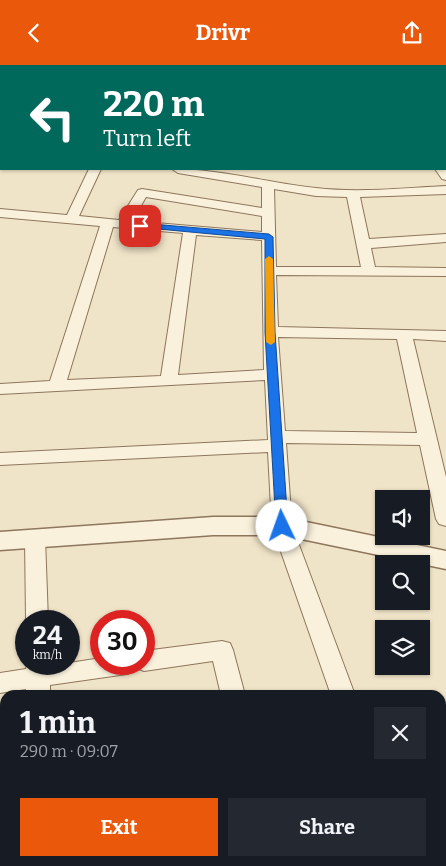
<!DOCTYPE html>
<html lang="en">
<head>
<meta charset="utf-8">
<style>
	:root { --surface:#171b24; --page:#242831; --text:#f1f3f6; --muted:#9ea1a6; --accent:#ea580c }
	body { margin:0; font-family:Bitter,serif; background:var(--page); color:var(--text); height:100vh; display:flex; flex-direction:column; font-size:19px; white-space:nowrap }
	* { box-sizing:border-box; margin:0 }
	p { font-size:16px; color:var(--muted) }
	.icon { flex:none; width:28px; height:28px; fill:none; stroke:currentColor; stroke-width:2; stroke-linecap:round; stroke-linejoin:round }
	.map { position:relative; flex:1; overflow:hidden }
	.side { position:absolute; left:0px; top:625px; width:446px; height:176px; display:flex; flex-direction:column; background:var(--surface); border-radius:15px 15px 0 0; box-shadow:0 1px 4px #0004 }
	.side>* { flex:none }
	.banner { position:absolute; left:0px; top:0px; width:446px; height:105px; box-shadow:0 1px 4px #0004; background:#00695c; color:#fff; overflow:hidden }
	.buttons { position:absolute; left:375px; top:425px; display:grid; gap:10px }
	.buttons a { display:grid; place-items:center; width:55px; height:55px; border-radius:0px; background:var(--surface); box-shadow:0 1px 4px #0004; font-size:25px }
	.speed { position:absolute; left:15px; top:545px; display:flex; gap:10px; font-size:25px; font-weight:700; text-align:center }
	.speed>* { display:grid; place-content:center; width:65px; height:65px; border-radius:50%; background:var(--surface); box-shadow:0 1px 4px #0004; line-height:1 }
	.speed small { font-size:12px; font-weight:400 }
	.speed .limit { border:8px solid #d22; background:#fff; color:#111 }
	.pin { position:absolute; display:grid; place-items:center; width:42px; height:42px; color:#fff; margin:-21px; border-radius:10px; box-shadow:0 2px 8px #0006 }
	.me { position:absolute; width:55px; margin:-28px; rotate:357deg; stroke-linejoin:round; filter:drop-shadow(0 0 4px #0008) }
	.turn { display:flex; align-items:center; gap:18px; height:105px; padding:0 20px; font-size:22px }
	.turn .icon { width:65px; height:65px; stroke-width:2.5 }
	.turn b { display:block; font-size:35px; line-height:42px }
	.round { display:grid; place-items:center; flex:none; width:52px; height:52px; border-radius:0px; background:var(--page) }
	.overview { display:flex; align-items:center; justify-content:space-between; height:85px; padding:0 20px }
	h1 { font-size:30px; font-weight:700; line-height:38px }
	.button { display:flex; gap:10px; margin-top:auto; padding:10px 20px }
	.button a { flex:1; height:58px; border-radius:0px; background:var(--accent); color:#fff; font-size:20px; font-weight:700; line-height:58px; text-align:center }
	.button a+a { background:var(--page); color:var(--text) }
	header { display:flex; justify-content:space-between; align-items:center; height:65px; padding:0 20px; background:var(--accent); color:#fff; font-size:22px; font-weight:700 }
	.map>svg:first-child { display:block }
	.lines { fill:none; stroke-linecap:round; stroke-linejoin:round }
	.minor-casing { stroke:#8d765c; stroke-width:2 }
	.tertiary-casing { stroke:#8d765c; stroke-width:3 }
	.minor { fill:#faf1dc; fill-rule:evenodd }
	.tertiary { fill:#faf1dc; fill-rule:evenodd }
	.route { fill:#1a73e8; stroke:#114b97 }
	.slow { fill:#f59e0b }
</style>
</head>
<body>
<header><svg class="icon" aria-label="back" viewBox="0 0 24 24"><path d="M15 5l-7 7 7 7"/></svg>Drivr<svg class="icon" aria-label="share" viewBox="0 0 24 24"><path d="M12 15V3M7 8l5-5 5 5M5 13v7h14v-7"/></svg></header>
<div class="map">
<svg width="446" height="801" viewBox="0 0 446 801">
	<rect width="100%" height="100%" fill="#f0e4c8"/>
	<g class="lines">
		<defs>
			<g id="minor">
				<rect x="110" y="0" width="10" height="1"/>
				<rect x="190" y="0" width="10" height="1"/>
				<path d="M273,0h10l1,1h-10z"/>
				<rect x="445" y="5" width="1" height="6"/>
				<rect x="0" y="6" width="1" height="6"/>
				<rect x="0" y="35" width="1" height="6"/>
				<path d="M1,93v9l-1,1v-9z"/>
				<path d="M445,101l1,1v13l-4,-1 -7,-10h10z"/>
				<path d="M89,104h12l-22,47 40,4 19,-30 4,-1 120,19v-21l-84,-14 -6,-4c49,0 96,14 144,19 43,5 87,0 130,-2v8l-86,3 9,42 77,-5v8l-75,6 4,19 71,1v8l-170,-1 2,52 168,4v10l-33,-2 33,138v49l-7,-2 -3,-5 -16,-74 -134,-2 6,83 63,169h-24l-59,-169 -4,-74 -268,13v-12l268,-13 -3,-60 -265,14v-10l50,-3 50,-155 -100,-9v-8l67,6zM274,124l42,7 31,1 14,70h-85zM146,132l116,19v16l-130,-11zM113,162l70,6 -22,143 -94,4zM196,170l66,5 2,130 -86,5zM278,272l119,2 20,94 -132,-2z"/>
				<path d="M35,466l7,2 3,5 3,83h-22l-1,-83 3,-5z"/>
				<path d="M222,576l8,2 3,7 12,45h-24l-8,-34 -69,10 -7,-3 -2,3 -8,3 -77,11v10h-24v-6l-26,4v-20l26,-4 1,-5h22l1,2 51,-8v6h43v-13z"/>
				<path d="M5,744v26l-5,1v-26z"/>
				<path d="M25,796h28l1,5h-28z"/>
				<path d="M262,796h28l2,5h-28z"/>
				<path d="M388,796h28l1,5h-28z"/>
			</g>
			<path id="tertiary" d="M213,452h69l164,34v18l-164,-34h-69l-213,15v-18z"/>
		</defs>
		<use href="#minor" class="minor-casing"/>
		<use href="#tertiary" class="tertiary-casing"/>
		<use href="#minor" class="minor"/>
		<use href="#tertiary" class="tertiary"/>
	</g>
	<path class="route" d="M140,158l129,11 4,3 2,95 13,194 -1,3 -5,1 -6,-4 -11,-194v-93l-128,-12v-3z"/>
	<path class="slow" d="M269,191l4,3 2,83 -4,3 -5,-3 -1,-83z"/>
</svg>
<div class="buttons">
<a><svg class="icon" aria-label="sound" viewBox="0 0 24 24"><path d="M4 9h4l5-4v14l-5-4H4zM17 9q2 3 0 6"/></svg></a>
<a><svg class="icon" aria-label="search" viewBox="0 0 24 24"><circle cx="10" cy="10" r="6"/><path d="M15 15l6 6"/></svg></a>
<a><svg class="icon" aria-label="layers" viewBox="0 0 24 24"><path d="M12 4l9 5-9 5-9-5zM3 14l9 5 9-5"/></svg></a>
</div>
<div class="speed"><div>24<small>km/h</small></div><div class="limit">30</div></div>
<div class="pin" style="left:140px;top:161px;background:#d93025"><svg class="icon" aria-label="arrive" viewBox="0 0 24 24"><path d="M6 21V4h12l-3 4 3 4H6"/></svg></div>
<svg class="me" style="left:282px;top:461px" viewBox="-20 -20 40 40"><circle r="19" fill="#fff"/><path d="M0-13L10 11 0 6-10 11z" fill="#1a73e8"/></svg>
<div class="banner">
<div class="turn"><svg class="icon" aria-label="left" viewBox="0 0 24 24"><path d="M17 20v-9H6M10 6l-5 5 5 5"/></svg><div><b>220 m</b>Turn left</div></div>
</div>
<section class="side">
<div class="overview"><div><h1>1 min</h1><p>290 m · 09:07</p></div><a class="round"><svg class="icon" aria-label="close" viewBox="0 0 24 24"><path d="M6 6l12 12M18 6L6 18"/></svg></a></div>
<div class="button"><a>Exit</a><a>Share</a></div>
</section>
</div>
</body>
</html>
